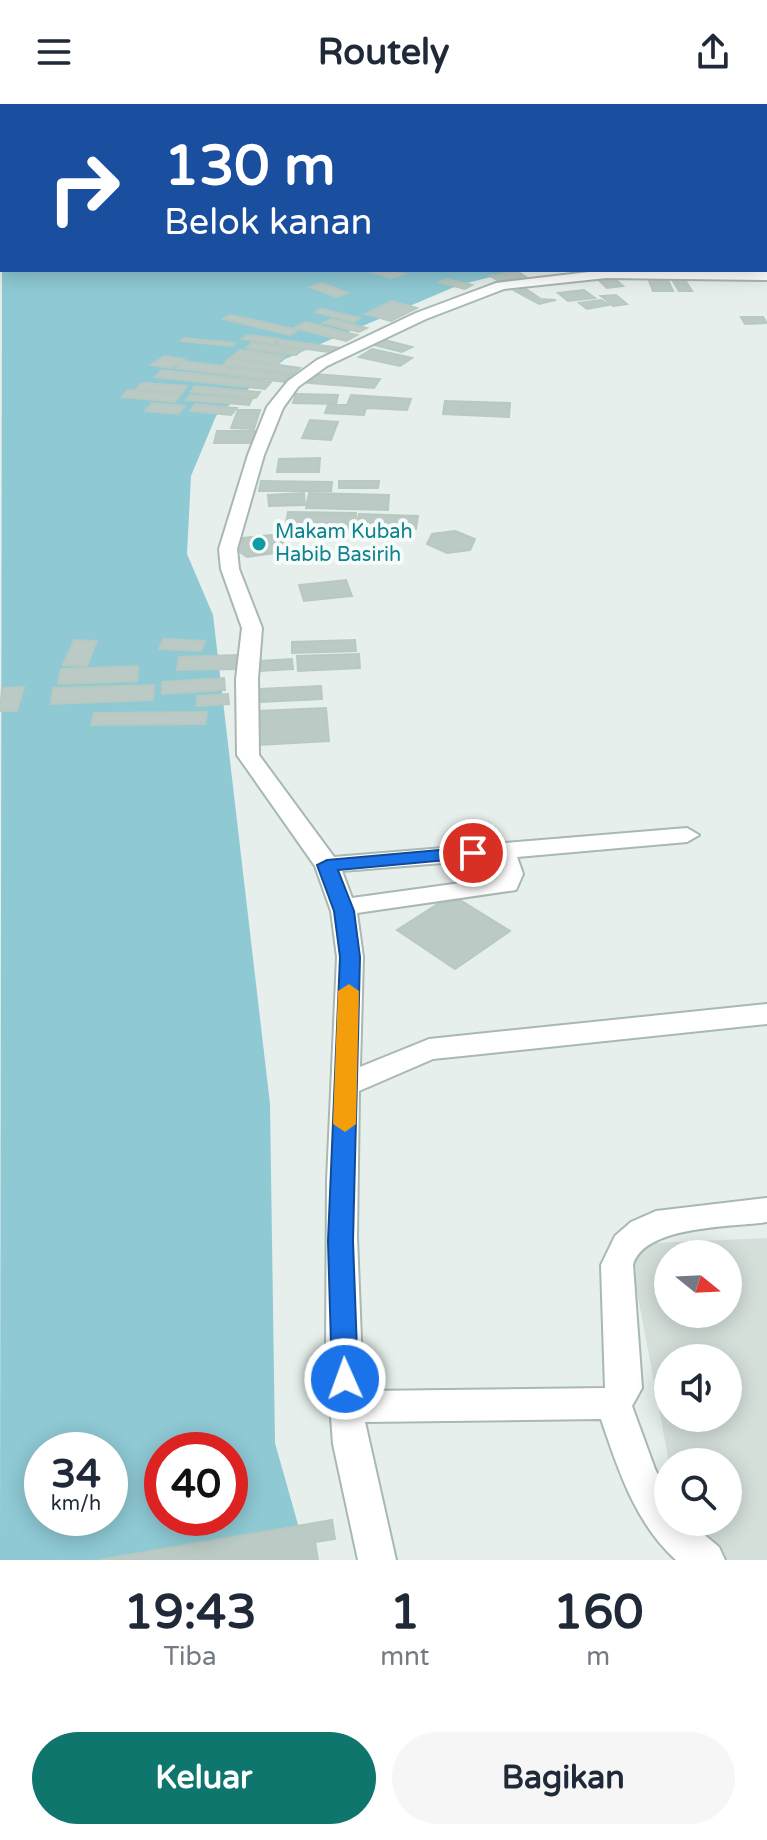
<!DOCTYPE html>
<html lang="id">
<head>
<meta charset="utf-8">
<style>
	:root { --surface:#fff; --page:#f6f6f7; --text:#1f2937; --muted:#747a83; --accent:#0f766e }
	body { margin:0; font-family:"Varela Round",sans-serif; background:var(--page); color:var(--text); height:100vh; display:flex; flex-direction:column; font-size:30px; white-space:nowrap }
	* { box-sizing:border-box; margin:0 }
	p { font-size:26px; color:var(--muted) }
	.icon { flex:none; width:44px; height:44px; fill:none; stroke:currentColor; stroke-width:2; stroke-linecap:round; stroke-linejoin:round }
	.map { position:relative; height:1456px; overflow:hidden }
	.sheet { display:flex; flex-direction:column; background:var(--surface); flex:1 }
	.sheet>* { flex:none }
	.banner { position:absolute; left:0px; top:0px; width:768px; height:168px; box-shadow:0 4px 20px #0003; background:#1a4fa0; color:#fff; overflow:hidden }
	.needle { width:52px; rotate:108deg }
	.controls { position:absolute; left:654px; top:1136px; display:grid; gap:16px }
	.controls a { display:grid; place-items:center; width:88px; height:88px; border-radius:50%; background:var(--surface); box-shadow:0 4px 20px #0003; font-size:40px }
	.speed { position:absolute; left:24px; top:1328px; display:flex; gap:16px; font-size:40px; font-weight:700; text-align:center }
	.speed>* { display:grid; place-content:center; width:104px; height:104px; border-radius:50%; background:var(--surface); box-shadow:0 4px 20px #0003; line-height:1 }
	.speed small { font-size:20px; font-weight:400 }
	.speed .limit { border:12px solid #d22; background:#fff; color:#111 }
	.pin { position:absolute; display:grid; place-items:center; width:68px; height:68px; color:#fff; margin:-34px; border:4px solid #fff; border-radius:50%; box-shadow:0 2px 8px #0007 }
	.me { position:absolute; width:88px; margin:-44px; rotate:358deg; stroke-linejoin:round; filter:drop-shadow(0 0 6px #0008) }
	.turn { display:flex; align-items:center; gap:28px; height:168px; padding:0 32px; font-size:36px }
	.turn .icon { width:104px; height:104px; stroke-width:2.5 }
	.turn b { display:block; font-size:56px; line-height:68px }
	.eta { display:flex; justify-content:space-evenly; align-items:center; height:136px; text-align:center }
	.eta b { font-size:48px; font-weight:800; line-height:56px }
	.button { display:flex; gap:16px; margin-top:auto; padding:16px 32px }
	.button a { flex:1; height:92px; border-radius:48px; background:var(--accent); color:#fff; font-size:32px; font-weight:800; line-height:92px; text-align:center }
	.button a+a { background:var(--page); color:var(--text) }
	header { display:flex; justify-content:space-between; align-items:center; height:104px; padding:0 32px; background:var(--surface); font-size:36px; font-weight:800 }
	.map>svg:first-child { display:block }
	.built { fill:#d4dfda; fill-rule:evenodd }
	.water { fill:#8ec9d4; fill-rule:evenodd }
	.building { fill:#bbcac4; stroke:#b8c9c2; stroke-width:2 }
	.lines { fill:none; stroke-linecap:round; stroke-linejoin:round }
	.minor-casing { stroke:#a8b8b2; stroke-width:4 }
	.minor { fill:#fff; fill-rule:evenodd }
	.route { fill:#1a73e8; stroke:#114b97; stroke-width:2 }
	.slow { fill:#f59e0b }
	.culture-dot { fill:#0f9aa8; stroke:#f7fbf9; stroke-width:3 }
	.labels { text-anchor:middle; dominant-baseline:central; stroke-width:8; stroke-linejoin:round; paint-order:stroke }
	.far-culture-label { font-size:20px; fill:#0d838f; stroke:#f7fbf9; text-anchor:start }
</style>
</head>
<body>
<header><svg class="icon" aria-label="menu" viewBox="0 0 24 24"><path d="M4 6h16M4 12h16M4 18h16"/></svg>Routely<svg class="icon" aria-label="share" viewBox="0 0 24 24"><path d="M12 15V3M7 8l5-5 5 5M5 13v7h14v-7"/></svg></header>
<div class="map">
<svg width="767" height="1456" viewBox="0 0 767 1456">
	<rect width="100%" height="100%" fill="#e6efeb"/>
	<path class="built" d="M767,1134v322h-80l-7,-38h48v-60h-59l-41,-218zM668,1150h60v60h-60zM668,1254h60v60h-60z"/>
	<path class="water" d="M2,154v12h517l-60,15 -174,74 -69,57 -25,60 -4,78 26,61 57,489 5,339 33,117h-308zM42,1346h68v68h-68zM162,1346h68v68h-68z"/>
	<g class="building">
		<path d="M393,166l12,4 -14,4 -23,-7z"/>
		<path d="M517,167l9,6 -27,4 -9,-5z"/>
		<path d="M609,170l14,12 -16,2 -13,-12z"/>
		<path d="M682,171l10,16h-13l-9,-15z"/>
		<path d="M648,174h19l6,13h-20z"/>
		<path d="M447,175l25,6 -7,4 -26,-7z"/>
		<path d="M322,179l26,10 -12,4 -26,-10z"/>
		<path d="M526,185l15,10 15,1 -17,4 -24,-13z"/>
		<path d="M584,186l11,8 -27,3 -10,-8z"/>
		<path d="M616,191l11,9 -14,2 -12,-10z"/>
		<path d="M601,196l8,5 -22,4 -8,-6z"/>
		<path d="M392,197l25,7 -26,13 -26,-7z"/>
		<path d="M321,205l39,9 -6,4 -39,-10z"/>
		<path d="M231,211l67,15 -8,5 -67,-16z"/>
		<path d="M741,213h22l4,6 -22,1z"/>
		<path d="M331,215l36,9 -8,4 -36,-9z"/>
		<path d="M306,218l51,13 -11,6 -52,-13z"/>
		<path d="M248,231l31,4 -6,5 -31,-5z"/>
		<path d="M184,234l51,5 -3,3 -51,-5z"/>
		<path d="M381,235l31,8 -10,5 -32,-8z"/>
		<path d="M281,236l60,8 -5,5 -60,-8z"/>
		<path d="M252,239l50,7 -6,5 -50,-7z"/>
		<path d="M372,245l40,9 -12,8 -41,-9z"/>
		<path d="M240,246l45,6 -8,8 -47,-6z"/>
		<path d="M165,252l19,3 -13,9 -20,-3z"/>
		<path d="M230,254l70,10 -7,6 -70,-9z"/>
		<path d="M183,257l109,14 -7,7 -109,-14z"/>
		<path d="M162,266l109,12 -6,7 -110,-12z"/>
		<path d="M314,270l66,5 -6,9 -66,-5z"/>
		<path d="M142,279l45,3 -5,7 -46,-4z"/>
		<path d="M195,282l65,6 -4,6 -66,-6z"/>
		<path d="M128,286l53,4 -6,8 -53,-5z"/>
		<path d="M296,290l42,1 -2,9 -43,-1z"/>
		<path d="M190,291l62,4 -3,6 -63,-5z"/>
		<path d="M351,291l60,4 -4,11 -41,-2 -2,7 -39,-2 3,-8h19z"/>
		<path d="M445,297l65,2 -1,14 -66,-3z"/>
		<path d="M152,299l33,3 -7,8 -33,-3z"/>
		<path d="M195,300l42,4 -6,7 -41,-4z"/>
		<path d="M238,306h22l-6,19 -23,-1z"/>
		<path d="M310,316l28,2 -7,18 -29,-2z"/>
		<path d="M217,327h38l-2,12h-39z"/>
		<path d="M320,354l-1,14h-42l2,-13z"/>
		<path d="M261,377l71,1 -1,9h-72z"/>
		<path d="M339,377h40l-1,7h-39z"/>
		<path d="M304,389l1,12 -36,1 -1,-11z"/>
		<path d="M309,389l80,2 -1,15 -82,-2z"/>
		<path d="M288,408l68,1 -1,17 -70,-1z"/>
		<path d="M359,410l59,2 -2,13 -60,-2z"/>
		<path d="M455,427l20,8 -5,11 -23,3 -20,-9 5,-10z"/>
		<path d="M271,431l13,6 -9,12 -28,4 -13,-9 9,-10z"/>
		<path d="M346,476l6,16 -48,5 -5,-16z"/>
		<path d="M164,535l41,2 -4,10 -42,-2z"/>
		<path d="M74,536l23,1 -10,25 -24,-1z"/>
		<path d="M355,536l1,11 -64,2v-11z"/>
		<path d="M359,550l1,14 -62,3 -1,-15z"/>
		<path d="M238,551v14l-61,1 2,-13z"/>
		<path d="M292,555l1,10 -33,2 -1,-10z"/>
		<path d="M138,562l-1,15 -79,3 3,-15z"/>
		<path d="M224,574l1,12 -63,4v-12z"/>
		<path d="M154,581l-1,15 -102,4 2,-16z"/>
		<path d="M321,582l1,13 -61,3 -1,-13z"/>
		<path d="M24,583l-7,24h-17l2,-23z"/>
		<path d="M228,590l1,10 -32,2v-10z"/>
		<path d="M326,604l3,33 -71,4 -1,-34z"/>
		<path d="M207,608l-2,12 -114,1 3,-12z"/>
		<path d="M452,791l58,36 -55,38 -58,-39z"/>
		<path d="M332,1416l3,19 -20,3 3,18h-219z"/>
	</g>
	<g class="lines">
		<defs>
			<g id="minor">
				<path d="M101,0h13l-14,2z"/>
				<path d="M127,0h26l1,2h-26z"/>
				<path d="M567,0h11l1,2h-11z"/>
				<path d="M0,43h2l-2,7z"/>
				<path d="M767,65v10h-1v-10z"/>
				<rect x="0" y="116" width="2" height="8"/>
				<path d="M606,166l161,2v8l-161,-2 -102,11 -78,30 -99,47 -29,21 -15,21 -19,47 -27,94 2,20 23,59 -4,51 1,76 75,102 353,-29 12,7 -12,7 -170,15 6,17 -7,16 -159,23 6,44 -3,110 69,-28 338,-35v20l-334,35 -74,32 -2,146 6,154 242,-3 -4,-123 14,-29 16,-14 25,-11 111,-13v24c-35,5 -123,3 -134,43l9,123 -10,18 23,63 13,25v28h21l30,25 6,13h-49c-41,-37 -58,-91 -75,-141l-236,3 31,138h-38l-25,-116 -7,-95 1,-168 10,-224 -6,-46 -16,-45 -78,-111 -1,-76 6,-51 -21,-59 -2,-20 29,-94 19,-48 21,-26 29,-21 99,-47 80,-30zM493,755l4,19 -145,20 -10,-27z"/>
			</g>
		</defs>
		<use href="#minor" class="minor-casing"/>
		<use href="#minor" class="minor"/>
	</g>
	<path class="route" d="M473,743l6,2v8l-141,13 16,41 6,46 -7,284 5,138 -4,8 -9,4 -9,-4 -4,-8 -4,-138 12,-284 -6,-46 -17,-46 10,-5z"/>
	<path class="slow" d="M349,880l10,7 -3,133 -11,8 -12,-8 5,-133z"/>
	<circle class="culture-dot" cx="259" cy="440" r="8"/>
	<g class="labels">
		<g class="far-culture-label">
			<text x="275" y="428">Makam Kubah<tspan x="275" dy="23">Habib Basirih</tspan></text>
		</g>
	</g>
</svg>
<div class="controls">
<a><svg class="needle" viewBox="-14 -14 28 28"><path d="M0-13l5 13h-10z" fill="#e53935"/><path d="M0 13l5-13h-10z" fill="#747a83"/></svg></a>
<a><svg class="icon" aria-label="sound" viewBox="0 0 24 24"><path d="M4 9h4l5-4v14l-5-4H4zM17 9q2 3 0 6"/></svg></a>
<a><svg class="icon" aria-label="search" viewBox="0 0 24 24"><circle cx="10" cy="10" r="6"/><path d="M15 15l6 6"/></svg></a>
</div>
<div class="speed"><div>34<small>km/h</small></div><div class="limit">40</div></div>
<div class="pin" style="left:473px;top:749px;background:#d93025"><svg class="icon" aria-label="arrive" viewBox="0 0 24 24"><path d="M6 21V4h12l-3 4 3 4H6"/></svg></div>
<svg class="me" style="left:345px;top:1275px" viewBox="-20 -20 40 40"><circle r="17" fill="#1a73e8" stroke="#fff" stroke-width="3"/><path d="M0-11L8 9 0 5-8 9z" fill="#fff"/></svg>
<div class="banner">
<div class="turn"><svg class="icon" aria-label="right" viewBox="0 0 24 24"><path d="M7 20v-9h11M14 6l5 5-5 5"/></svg><div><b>130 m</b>Belok kanan</div></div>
</div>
</div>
<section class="sheet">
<div class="eta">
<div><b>19:43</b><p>Tiba</p></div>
<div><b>1</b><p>mnt</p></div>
<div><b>160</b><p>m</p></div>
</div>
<div class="button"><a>Keluar</a><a>Bagikan</a></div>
</section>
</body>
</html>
